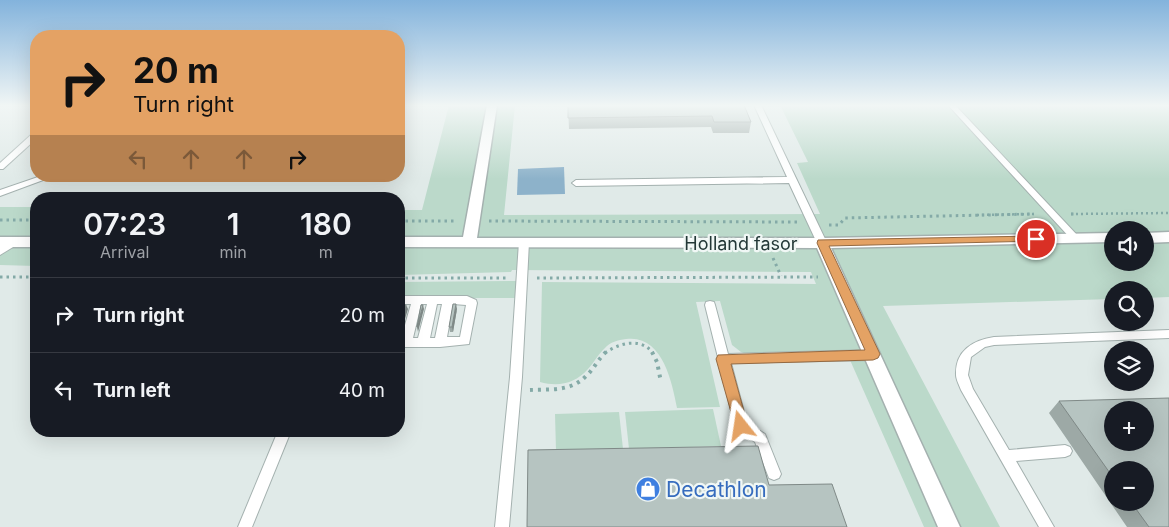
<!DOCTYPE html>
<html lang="en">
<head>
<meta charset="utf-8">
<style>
	:root { --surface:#171b24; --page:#242831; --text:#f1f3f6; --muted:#9ea1a6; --line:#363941 }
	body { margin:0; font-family:Inter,sans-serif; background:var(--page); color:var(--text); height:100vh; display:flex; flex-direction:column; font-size:19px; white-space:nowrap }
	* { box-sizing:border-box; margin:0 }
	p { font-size:16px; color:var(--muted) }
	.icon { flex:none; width:28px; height:28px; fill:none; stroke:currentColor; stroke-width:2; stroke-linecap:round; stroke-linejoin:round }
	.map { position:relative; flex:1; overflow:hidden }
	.panel { position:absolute; left:30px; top:192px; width:375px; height:245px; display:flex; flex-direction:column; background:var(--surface); border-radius:20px; box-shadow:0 5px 20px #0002 }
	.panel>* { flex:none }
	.top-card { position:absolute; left:30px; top:30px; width:375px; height:152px; border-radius:20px; box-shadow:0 5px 20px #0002; background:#e4a264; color:#111; overflow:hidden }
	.fabs { position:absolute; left:1104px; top:221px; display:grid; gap:10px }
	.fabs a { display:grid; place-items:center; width:50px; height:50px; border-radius:50%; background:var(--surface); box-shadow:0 5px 20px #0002; font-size:25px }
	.pin { position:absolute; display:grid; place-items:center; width:42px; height:42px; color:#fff; margin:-21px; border:2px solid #fff; border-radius:50%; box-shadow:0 1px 5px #0007 }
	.me { position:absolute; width:55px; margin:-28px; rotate:345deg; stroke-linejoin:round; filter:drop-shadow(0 0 4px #0008) }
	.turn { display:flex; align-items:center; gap:18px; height:105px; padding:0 20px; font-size:22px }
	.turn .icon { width:65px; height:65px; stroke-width:2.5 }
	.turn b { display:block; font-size:35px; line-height:42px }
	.lanes { display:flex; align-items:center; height:48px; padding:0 20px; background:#0003; justify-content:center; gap:25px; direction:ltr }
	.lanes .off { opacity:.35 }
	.eta { display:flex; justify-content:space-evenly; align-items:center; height:85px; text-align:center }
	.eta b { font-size:30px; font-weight:600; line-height:35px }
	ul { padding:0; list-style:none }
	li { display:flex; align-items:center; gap:15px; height:75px; padding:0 20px; border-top:1px solid var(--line) }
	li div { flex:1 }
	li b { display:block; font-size:19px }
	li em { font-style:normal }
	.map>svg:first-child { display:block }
	.green { fill:#bbd9ca; fill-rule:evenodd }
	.water { fill:#8db2ca }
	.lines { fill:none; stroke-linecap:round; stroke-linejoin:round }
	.lane-casing { stroke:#a4b1af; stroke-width:2 }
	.street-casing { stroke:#a4b1af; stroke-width:3 }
	.path-far2 { stroke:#84aaa7; stroke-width:2.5; stroke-dasharray:2 3; stroke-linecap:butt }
	.path-far1 { stroke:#84aaa7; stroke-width:3; stroke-dasharray:2.5 4; stroke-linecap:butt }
	.path { stroke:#84aaa7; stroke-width:4; stroke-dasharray:3 5; stroke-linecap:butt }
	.lane { fill:#fff; fill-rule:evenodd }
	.street { fill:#fff; fill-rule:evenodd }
	.wall { fill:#9da9a6; fill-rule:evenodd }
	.shaded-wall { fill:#7f8987 }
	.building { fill:#b6c4c1; stroke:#7f8987; fill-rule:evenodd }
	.route { fill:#e4a264; stroke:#946941 }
	.labels { text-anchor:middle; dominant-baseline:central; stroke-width:4.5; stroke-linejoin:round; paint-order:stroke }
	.street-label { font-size:18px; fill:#233837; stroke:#f0f7f5 }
	.near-shop-label { font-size:21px; fill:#366cbe; stroke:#f0f7f5; text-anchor:start }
</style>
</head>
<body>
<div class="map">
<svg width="1169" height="527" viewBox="0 0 1169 527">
	<rect width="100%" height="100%" fill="#e0eae8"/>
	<g class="green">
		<path d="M449,105h66l-11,110 316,-1 -23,-51 11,-1 -28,-57h389v192l-24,1v-8h-33v9l-229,7 117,221h-76l-78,-176 -97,4 -8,-3 -9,-7 -12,-44 -24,1 24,105 -43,1c-5,-27 -15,-74 -51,-69 -8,1 -16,3 -21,9 -7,6 -11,15 -17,21 -13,15 -30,18 -48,13l2,-100 274,2 -5,-12 -299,-2 -1,2 -112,3v-65h23zM1112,230h33v32h-33z"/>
		<path d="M0,207h36v59l-36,-1z"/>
		<path d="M517,281l-2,17h-116v-16z"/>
		<path d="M713,409l8,37 -92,3 -4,-37z"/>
		<path d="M619,412l4,37 -67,2 -1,-37z"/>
	</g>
	<path class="water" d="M564,167l1,27 -48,1 1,-26z"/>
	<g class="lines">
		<defs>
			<g id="lane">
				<path d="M754,105h7l66,138 -2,2 -3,1 -5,-3 -28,-60 -213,3 -4,-3 4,-3 211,-3z"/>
				<path d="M948,105h7l123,131 2,2 -2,2h-6z"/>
				<path d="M33,133h3v6l-33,30h-3v-6z"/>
				<path d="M41,176h13l-54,20v-6z"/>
				<path d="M15,239l3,1 2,2 -2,2 -18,11v-8z"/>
				<path d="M524,239l5,3 -7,135 -13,150h-14l15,-150 9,-135z"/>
				<path d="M399,296h68l9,4 1,3 -8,41 -29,3h-41v-8h2l10,-35h-12zM421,304h6l-9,34h-5zM437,304h5l-7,34h-5zM453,304l13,1 -6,32h-13z"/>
				<path d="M710,301l4,1 1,3 13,49 145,-4 4,2 2,3 -2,3 -4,2 -142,3 16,60 18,11 16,40 -2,4 -5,2 -5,-2 -14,-36 -19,-12 -1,-4 -30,-121 1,-3z"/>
				<path d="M1169,330v8l-175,7 -9,2 -14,10 -3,18 5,14 36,61 56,-5 5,2 2,4 -2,4 -5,2 -49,4 38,66h-15l-78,-137c-2,-5 -5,-11 -5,-15 -1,-24 17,-35 38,-38z"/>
				<path d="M278,431h13l-39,96h-14z"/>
			</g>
			<g id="street">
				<path d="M487,105h10l-20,133h345l290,-5v9l-281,6 129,279h-22l-121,-279 -418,-1v-10h64z"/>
				<path d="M1169,232v10l-24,1v-10z"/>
				<rect x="0" y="237" width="36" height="10"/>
			</g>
		</defs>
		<use href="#lane" class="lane-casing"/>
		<use href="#street" class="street-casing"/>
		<g class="path-far2">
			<path d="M1071,214l98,-1"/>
			<path d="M977,215l57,-1"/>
		</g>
		<g class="path-far1">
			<path d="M1071,214h4"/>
			<path d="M0,220h36"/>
			<path d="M399,221h57"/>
			<path d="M489,221l309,1"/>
			<path d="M829,225h10l6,-7 189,-4"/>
			<path d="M773,258l8,18"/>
			<path d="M0,277h36"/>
			<path d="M399,278h109"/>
			<path d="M537,278l281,-1"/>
			<path d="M605,353c14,-10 36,-16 48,0"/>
		</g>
		<g class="path">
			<path d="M652,352l5,10 4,20"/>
			<path d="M530,390c19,-1 41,2 56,-14 8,-7 12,-17 20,-24"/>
		</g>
		<use href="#lane" class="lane"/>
		<use href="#street" class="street"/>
	</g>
	<g class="wall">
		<path d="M568,105h176l7,17 -2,11h-36l-2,-6 -142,2z"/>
		<path d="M457,309l-4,23h-3l-1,-5z"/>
		<path d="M1059,401l110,126h-42l-78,-114zM1112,470l33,32h-33z"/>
	</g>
	<g class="shaded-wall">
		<path d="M456,304l1,5 -4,23 -1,-5z"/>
		<path d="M406,305l2,4 -7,23 -1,-4z"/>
		<path d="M423,305l1,4 -6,23 -1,-5z"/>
	</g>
	<g class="building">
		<path d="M568,105h176l7,17h-37l-2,-6 -144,2z"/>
		<path d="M453,304h3l-4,23h-3z"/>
		<path d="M399,305h7l-6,23h-1z"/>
		<path d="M421,305h2l-6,22z"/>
		<path d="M1169,398v129h-20l-18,-25h14v-32h-33v6l-53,-75zM1112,410h33v32h-33z"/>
		<path d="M758,446l11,39 63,-1 15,43h-320l1,-77z"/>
	</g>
	<linearGradient id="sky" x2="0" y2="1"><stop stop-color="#83b3dc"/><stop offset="0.59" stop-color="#f1f6f5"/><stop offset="1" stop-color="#f1f6f5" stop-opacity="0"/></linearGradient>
	<rect width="1169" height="179" fill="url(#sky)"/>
	<path class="route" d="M1036,236l5,3 -1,2 -211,5 51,108 -2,4 -5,2 -142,4 17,62 -2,4 -5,2 -5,-2 -20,-71 2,-4 147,-5 -48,-107 1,-3z"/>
	<defs>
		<symbol id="shop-disc" viewBox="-11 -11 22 22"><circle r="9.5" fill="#3f7fe0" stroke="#f0f7f5"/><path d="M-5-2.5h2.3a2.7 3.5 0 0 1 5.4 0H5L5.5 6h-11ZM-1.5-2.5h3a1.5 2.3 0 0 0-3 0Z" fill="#fff"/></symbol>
	</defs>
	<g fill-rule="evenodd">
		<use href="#shop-disc" x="634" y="475" width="28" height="28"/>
	</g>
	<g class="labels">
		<g class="street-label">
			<text x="741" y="243">Holland fasor</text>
		</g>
		<g class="near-shop-label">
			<text x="666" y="489">Decathlon</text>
		</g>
	</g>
</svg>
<div class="fabs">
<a><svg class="icon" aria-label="sound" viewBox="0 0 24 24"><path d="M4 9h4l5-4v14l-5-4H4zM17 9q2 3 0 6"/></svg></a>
<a><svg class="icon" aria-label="search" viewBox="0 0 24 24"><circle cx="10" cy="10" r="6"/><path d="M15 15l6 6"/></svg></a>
<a><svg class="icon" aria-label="layers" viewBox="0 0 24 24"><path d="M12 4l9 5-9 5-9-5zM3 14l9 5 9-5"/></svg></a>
<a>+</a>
<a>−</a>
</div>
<div class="pin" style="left:1036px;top:239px;background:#d93025"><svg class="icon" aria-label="arrive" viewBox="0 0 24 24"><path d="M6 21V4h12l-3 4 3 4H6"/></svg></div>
<svg class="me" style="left:741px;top:426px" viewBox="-20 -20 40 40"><path d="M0-17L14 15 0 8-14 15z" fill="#e4a264" stroke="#fff" stroke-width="4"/></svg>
<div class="top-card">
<div class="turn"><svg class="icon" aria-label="right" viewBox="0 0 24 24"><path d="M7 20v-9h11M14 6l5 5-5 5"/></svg><div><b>20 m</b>Turn right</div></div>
<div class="lanes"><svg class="icon off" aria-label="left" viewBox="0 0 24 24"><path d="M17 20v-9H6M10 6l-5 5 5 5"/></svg><svg class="icon off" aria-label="ahead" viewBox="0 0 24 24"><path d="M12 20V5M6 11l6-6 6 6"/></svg><svg class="icon off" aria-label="ahead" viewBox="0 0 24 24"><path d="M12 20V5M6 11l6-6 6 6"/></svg><svg class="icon" aria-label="right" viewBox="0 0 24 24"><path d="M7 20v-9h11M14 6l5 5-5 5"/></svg></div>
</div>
<section class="panel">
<div class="eta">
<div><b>07:23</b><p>Arrival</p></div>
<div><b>1</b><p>min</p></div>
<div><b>180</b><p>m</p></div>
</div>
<ul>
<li><svg class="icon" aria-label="right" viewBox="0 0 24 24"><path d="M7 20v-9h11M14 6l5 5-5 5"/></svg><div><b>Turn right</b></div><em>20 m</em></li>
<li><svg class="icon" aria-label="left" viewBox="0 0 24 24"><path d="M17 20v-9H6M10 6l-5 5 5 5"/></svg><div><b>Turn left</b></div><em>40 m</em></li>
</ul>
</section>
</div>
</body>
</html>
